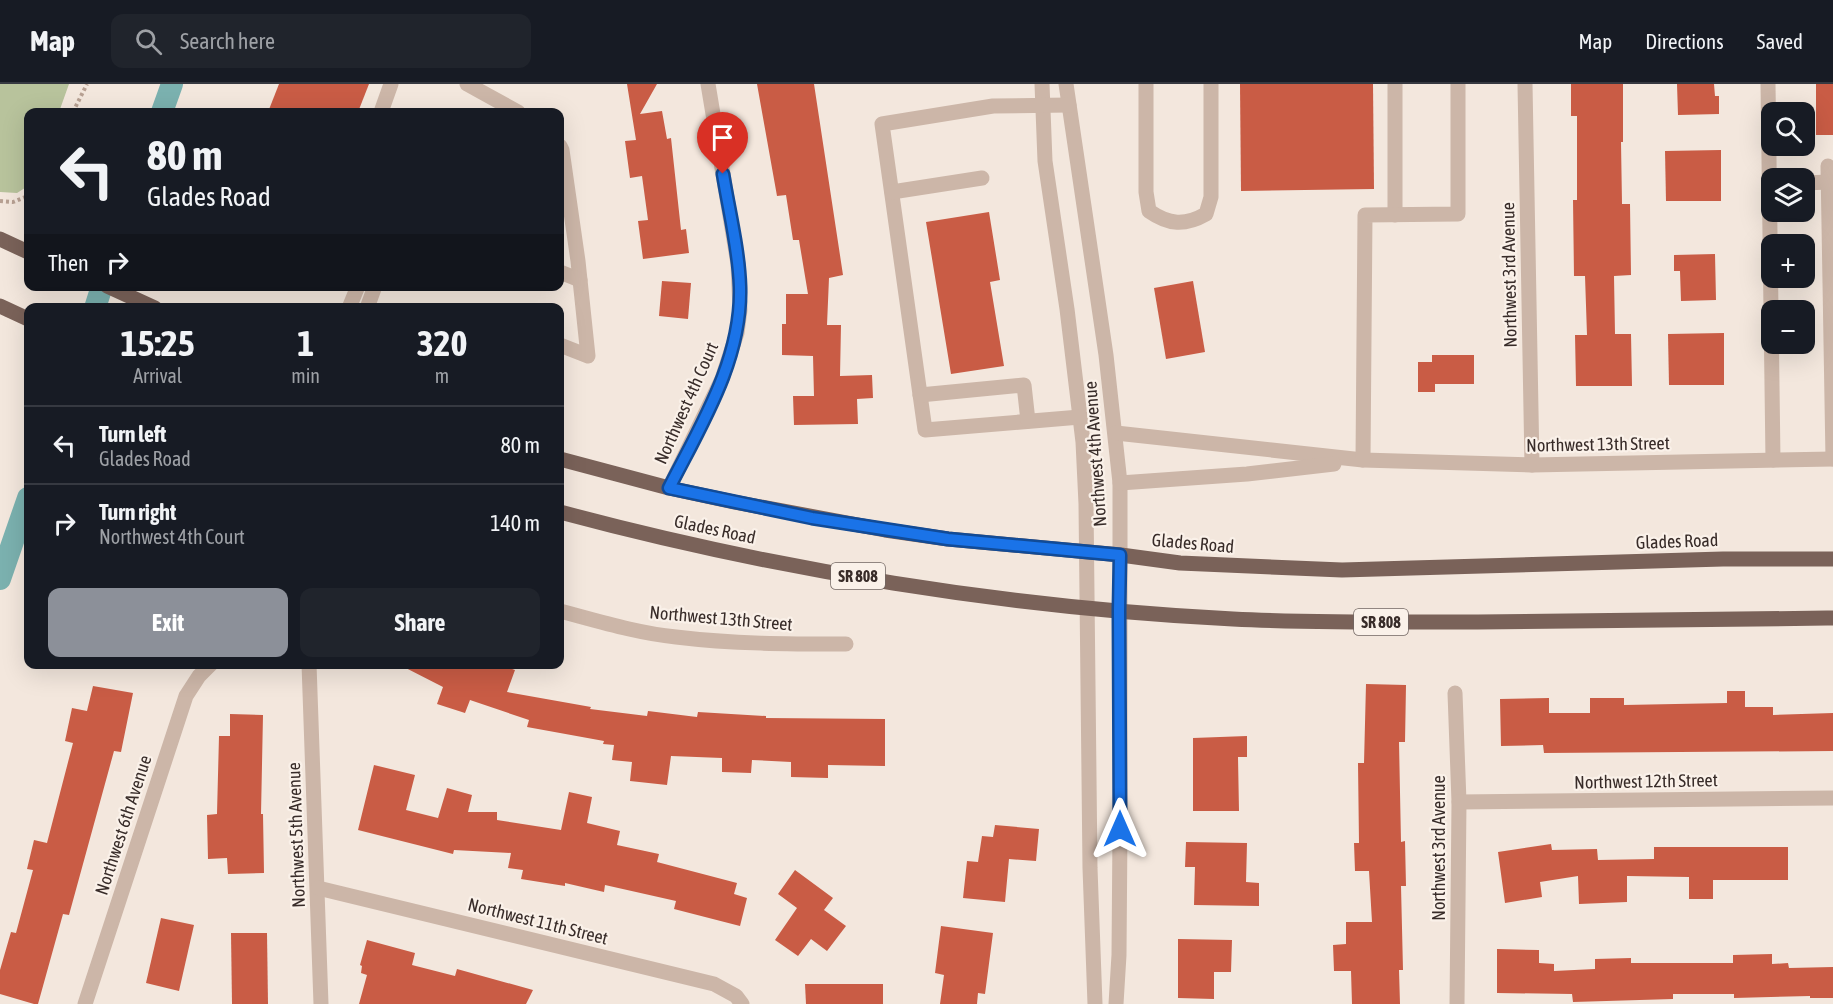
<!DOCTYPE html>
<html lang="en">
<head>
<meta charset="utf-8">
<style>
	:root { --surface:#171b24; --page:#20242c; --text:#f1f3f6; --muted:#9ea1a6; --line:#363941; --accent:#8c9099 }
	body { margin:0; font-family:"Asap Condensed",sans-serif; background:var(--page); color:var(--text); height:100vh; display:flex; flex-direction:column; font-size:22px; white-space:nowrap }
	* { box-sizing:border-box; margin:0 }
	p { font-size:20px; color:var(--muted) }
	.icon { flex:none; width:33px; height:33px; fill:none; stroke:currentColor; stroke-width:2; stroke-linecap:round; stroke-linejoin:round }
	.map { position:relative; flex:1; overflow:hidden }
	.details { position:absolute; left:24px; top:219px; width:540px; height:366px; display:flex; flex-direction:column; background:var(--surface); border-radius:12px; box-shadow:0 6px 24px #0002 }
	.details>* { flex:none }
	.top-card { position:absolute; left:24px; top:24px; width:540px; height:183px; border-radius:12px; box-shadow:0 6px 24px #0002; background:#171b24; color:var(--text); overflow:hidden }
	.buttons { position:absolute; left:1761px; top:18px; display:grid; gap:12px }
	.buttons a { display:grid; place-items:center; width:54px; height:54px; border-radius:12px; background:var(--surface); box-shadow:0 6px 24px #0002; font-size:30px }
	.pin { position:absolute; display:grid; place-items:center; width:51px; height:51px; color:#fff; margin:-62px -26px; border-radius:50% 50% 50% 0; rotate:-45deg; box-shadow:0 0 6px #0007 }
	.pin .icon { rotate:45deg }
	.me { position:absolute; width:66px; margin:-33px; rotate:0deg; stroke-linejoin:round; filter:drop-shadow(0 0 4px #0008) }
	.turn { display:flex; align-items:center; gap:21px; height:126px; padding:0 24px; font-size:27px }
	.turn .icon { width:78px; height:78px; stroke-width:2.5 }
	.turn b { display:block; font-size:42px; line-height:51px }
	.then { display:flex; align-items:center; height:57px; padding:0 24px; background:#0003; gap:12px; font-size:22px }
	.eta { display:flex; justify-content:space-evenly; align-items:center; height:102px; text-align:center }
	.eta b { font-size:36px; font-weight:700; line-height:42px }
	.action { display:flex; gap:12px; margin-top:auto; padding:12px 24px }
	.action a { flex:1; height:69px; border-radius:12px; background:var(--accent); color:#fff; font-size:24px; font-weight:700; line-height:69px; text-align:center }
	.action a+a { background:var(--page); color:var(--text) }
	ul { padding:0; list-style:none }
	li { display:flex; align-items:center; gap:18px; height:78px; padding:0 24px; border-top:2px solid var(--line) }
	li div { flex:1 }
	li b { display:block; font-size:22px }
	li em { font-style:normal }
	header { display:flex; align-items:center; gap:36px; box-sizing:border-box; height:84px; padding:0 30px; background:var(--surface); border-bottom:2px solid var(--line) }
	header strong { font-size:28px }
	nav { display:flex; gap:33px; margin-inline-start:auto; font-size:21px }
	.search { width:420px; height:54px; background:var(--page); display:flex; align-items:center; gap:15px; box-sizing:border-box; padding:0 21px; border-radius:12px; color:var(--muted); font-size:22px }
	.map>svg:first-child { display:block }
	.green { fill:#b8c39c }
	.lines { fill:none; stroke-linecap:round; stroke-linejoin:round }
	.canal { stroke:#7bb1af; stroke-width:22 }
	.building { fill:#c95c45 }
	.path { stroke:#b7a092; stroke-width:4; stroke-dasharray:3 3; stroke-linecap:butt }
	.minor { stroke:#ccb6a8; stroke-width:15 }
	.major { stroke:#7a6259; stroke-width:15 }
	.route-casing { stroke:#114b97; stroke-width:15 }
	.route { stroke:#1a73e8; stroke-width:10 }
	.labels { text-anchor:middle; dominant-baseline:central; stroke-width:4.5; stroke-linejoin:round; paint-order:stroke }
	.shield { fill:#faf1e9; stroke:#726763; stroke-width:1.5 }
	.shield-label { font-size:16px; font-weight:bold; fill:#382c29 }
	.street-label { font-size:18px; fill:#382c29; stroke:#faf1e9 }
</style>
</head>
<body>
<header>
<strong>Map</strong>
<div class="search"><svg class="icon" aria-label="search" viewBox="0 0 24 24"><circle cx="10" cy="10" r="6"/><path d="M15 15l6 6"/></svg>Search here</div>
<nav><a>Map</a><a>Directions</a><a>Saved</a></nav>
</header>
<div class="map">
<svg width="1833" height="920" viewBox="0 0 1833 920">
	<rect width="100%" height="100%" fill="#f3e7dd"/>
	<path class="green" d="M0,0h69l-10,28h-31v74l-11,7 -17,-1z"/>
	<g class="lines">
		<g class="canal">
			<path d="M162,28l10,-28"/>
			<path d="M95,224l7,-22"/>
			<path d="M0,495l28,-81"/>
		</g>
	</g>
	<g class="building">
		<path d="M279,0h90l-11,28h-90z"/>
		<path d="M627,0h30l-17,30 22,-3 5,28 4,-1 10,92 5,-1 3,24 -46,6 -5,-38 10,-1 -6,-44 -12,2 -5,-37 11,-1z"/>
		<path d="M757,0h57l29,191 -14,3 -2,47h14l-1,51 32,-1 1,23 -16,1 1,25 -64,1 -1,-29h21l-1,-40 -31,-1v-31h4v-30h22l-9,-54h-6l-7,-45 -9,1z"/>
		<path d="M1240,0h133l1,105 -133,2z"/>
		<path d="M1571,0h52v58h-2l1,62h8l1,71 -17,1 1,58h16l1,52h-56l-1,-51h12l-2,-59h-11l-1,-76h4v-84h-6z"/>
		<path d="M1677,0h37l1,12h4v18l-41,1z"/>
		<rect x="1816" y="0" width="17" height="51"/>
		<path d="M1721,66v51h-55l-1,-50z"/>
		<path d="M989,128l11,68 -10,2 14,84 -53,8 -25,-152z"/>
		<path d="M1715,170l1,46 -35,1 -1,-30h-6v-16z"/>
		<path d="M662,197l29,2 -3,36 -29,-3z"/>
		<path d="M1193,197l12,71 -39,7 -12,-71z"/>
		<path d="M1724,249v52h-55l-1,-51z"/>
		<path d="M1432,271h42v29h-39v8h-17v-30h14z"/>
		<path d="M398,580h100l17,6 -8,22 84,15 -1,2 57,7 1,-5 49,6 1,-5 68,4v2l119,1v47l-57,-1v13l-37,-1v-15l-39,-2 -1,13 -29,-1v-14l-51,-2 -4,29 -37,-4 2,-19 -20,-2 2,-15 -11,-1 1,-3 -77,-14 2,-7 -59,-20 -5,13 -28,-9 6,-17z"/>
		<path d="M1366,600l40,1 -1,57h-6l2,100 4,-1 1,45h-5l2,84h-4l1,34h-48l-1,-33h-17l-1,-26 13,-1v-22h26l-3,-51h-14l-1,-28h5l-1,-80h6z"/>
		<path d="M93,602l40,7 -12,59 -7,-1 -45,164 -6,-1 -25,90h-4l-34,-10v-24l11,-38 5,1 17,-63 -6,-1 7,-29 13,3 26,-100 -8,-2 7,-33 15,3z"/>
		<path d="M1727,607h18v16h28v8l60,-2v38l-289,2 -1,-8 -42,1 -1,-47 49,-1v15h41v-15h34v7l103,-2z"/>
		<path d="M230,630l33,1 -2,99h2l1,59 -36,1 -1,-16 -19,1 -1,-44 10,-1 2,-78h11z"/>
		<path d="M1247,652v21h-9l1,54h-46v-73z"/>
		<path d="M374,681l41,10 -9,35 32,8 9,-30 25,7 -4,17h29v8l64,10 8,-38 23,5 -5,26 33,8 -3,14 42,9 -2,8 80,21 -3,11 13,4 -7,28 -66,-17 2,-8 -71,-16 -1,7 -39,-9v3l-44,-7 2,-9 -15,-2 3,-15 -57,-3 -1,4 -95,-24z"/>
		<path d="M995,741l44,4 -3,32 -27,-2 -4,43 -42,-4 4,-37 11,1 4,-26 11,1z"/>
		<path d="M1186,758l61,1 -1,39 13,1v23l-65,-1 1,-38h-10z"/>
		<path d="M1551,760l1,6 45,-1 1,11 56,-1v-12h134v33h-75v19h-24v-22l-62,-1v26l-48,2 -1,-28 -38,6 2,15 -37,6 -7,-51z"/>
		<path d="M795,786l38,28 -9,12 22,16 -19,25 -16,-12 -13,17 -23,-16 22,-32 -19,-14z"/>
		<path d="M161,834l33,7 -15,66 -33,-8z"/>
		<path d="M941,842l52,7 -8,61 -7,-1 -1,11h-37l4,-29 -9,-2z"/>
		<path d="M231,849h36l1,71h-36z"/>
		<path d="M1178,855l54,1 -1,32h-17v27l-36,-1z"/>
		<path d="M367,856l48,13 -3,12 43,11 2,-7 76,21 -7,14h-167l8,-29 -6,-2 1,-7 -2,-1z"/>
		<path d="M1497,865l42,1v13l15,1v7l41,-2v-10l36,-1v5h102v-8l39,-1v10l16,-1 1,5 44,-1v31h-23v-2l-76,2v-4h-61v5l-100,3 -1,-8 -75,-1z"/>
		<path d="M805,900h78v20h-77z"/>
	</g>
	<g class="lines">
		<g class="path">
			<path d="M73,28l14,-28"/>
			<path d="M0,117l13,1 15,-6"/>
		</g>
		<g class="minor">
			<path d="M467,0l51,28"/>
			<path d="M1042,0l3,77 22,148 16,133 3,62 4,364 5,136"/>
			<path d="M1066,0l40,271 14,128v346l-1,126 -3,49"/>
			<path d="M1146,0v108l3,19c20,14 36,15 57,3l5,-17v-113"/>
			<path d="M1395,0v131"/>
			<path d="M1525,0l7,381"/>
			<path d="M1768,0l5,376"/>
			<path d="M1069,21l-76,1 -111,18 43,306 155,-13"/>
			<path d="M381,28l10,-28"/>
			<path d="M560,62l2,4 16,111 10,95 -28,-11"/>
			<path d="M1828,82l5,293"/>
			<path d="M1804,99l25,-1"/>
			<path d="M892,108l90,-14"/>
			<path d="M560,188l20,8"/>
			<path d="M349,224l9,-22"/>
			<path d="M367,224l8,-22"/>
			<path d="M920,311l104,-10 4,36"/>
			<path d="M1116,349l247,27 169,5 301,-6"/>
			<path d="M1363,376l2,-245 93,-1v-130"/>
			<path d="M1120,399l127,-9 87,-10"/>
			<path d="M669,404l53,-109 15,-46 3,-23 -2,-46 -30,-180"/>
			<path d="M560,527c38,10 77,22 116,26 57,7 113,7 170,7"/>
			<path d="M309,580l12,340"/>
			<path d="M1455,609l4,109 -2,202"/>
			<path d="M1459,718l374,-4"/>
			<path d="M318,804l396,96 22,12 6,8"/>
			<path d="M85,920l101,-308 13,-20 12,-12"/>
		</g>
		<g class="major">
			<path d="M0,155l28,13"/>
			<path d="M107,202l48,22"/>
			<path d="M0,222l28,13"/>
			<path d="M560,375l109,29 65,14 151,28 63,9 173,16 59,8 162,7 381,-11h110"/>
			<path d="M560,428c216,58 449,96 673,107 82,4 164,3 245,3 119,-1 237,-2 355,-4"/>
		</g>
	</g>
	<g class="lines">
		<defs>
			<path id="route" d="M723,90c6,37 16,76 17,113 2,73 -39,138 -71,201l143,30 136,21 172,16 -1,55 1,219"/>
		</defs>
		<use href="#route" class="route-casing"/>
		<use href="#route" class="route"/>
	</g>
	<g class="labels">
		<g class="shield">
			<rect x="831" y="479" width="54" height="26" rx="4.5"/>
			<rect x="1354" y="525" width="54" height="26" rx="4.5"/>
		</g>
		<g class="shield-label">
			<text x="858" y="492">SR 808</text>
			<text x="1381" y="538">SR 808</text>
		</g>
		<g class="street-label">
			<text transform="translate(1509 191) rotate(-91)">Northwest 3rd Avenue</text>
			<text transform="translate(686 319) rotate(-66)">Northwest 4th Court</text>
			<text transform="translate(1598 360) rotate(-1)">Northwest 13th Street</text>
			<text transform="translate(1095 370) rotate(-94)">Northwest 4th Avenue</text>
			<text transform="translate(715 445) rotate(12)">Glades Road</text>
			<text transform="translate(1677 457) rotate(-2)">Glades Road</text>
			<text transform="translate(1193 459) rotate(5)">Glades Road</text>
			<text transform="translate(721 534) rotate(5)">Northwest 13th Street</text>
			<text transform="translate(1646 697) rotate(-1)">Northwest 12th Street</text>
			<text transform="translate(123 741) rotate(-72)">Northwest 6th Avenue</text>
			<text transform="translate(296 751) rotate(-92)">Northwest 5th Avenue</text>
			<text transform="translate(1438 764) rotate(-90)">Northwest 3rd Avenue</text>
			<text transform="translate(538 837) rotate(14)">Northwest 11th Street</text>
		</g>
	</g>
</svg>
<div class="buttons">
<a><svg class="icon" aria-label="search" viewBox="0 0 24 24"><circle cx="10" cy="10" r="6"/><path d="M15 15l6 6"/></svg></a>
<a><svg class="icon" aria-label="layers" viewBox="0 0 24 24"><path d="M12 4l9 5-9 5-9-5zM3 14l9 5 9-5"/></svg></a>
<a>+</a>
<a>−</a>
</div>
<div class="pin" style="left:723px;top:90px;background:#d93025"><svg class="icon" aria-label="arrive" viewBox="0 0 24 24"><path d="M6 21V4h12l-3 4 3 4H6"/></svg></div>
<svg class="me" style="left:1120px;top:745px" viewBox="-20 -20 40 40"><path d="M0-17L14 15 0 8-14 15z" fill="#1a73e8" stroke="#fff" stroke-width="4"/></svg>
<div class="top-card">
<div class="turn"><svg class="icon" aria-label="left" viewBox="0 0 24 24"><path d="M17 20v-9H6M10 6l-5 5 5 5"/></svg><div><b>80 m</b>Glades Road</div></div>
<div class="then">Then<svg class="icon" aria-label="right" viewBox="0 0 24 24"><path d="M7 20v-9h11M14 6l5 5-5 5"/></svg></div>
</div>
<section class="details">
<div class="eta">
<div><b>15:25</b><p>Arrival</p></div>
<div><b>1</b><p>min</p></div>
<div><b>320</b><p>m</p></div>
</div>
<ul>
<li><svg class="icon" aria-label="left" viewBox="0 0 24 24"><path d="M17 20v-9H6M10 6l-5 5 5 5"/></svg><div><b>Turn left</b><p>Glades Road</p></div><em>80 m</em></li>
<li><svg class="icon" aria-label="right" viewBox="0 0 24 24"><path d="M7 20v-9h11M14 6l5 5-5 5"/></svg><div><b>Turn right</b><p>Northwest 4th Court</p></div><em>140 m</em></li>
</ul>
<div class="action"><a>Exit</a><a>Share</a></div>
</section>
</div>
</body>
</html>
